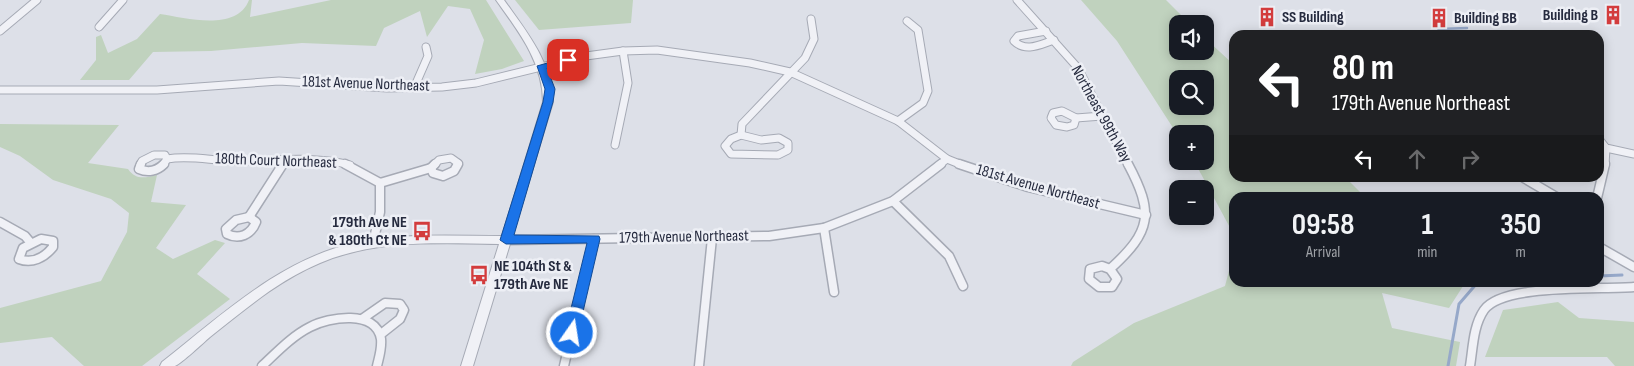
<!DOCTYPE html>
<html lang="en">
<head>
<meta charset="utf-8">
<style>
	:root { --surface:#171b24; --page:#242831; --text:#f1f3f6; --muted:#9ea1a6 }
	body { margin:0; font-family:"Sofia Sans Condensed",sans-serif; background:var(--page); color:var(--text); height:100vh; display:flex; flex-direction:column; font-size:19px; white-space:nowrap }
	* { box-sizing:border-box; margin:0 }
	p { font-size:16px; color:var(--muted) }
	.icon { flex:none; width:28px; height:28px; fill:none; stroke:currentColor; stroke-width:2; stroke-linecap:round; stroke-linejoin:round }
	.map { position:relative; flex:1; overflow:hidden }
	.details { position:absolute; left:1229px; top:192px; width:375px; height:95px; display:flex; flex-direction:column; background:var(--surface); border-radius:15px; box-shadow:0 2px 12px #0003 }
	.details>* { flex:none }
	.guide { position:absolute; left:1229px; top:30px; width:375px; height:152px; border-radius:15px; box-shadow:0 2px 12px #0003; background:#202124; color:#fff; overflow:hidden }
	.buttons { position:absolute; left:1169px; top:15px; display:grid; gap:10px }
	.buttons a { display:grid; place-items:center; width:45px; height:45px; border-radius:10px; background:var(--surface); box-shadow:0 2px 12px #0003; font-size:25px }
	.pin { position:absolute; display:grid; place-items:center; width:42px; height:42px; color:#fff; margin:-21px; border-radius:10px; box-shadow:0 2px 8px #0006 }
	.me { position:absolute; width:55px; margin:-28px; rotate:13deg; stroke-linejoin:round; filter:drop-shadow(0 0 4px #0008) }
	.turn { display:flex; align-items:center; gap:18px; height:105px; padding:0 20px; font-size:22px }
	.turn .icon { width:65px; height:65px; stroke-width:2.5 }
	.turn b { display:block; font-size:35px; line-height:42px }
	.lanes { display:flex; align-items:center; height:48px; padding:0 20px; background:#0003; justify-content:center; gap:25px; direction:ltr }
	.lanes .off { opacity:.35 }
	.eta { display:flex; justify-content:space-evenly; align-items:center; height:85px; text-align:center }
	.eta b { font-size:30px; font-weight:700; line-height:35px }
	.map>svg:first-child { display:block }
	.green { fill:#c0d2be; fill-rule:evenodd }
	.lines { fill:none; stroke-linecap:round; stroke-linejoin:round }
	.stream-far1 { stroke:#96a8c9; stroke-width:2.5 }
	.stream { stroke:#96a8c9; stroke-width:3 }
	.minor-far1-casing { stroke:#a6aab5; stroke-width:9 }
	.minor-casing { stroke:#a6aab5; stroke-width:11 }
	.tertiary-casing { stroke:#a6aab5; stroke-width:2 }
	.minor-far1 { stroke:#f0f1f6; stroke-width:7 }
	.minor { stroke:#f0f1f6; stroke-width:8 }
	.tertiary { fill:#f0f1f6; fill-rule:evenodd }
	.route { fill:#1a73e8; stroke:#114b97 }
	.labels { text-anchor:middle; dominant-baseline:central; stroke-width:5; stroke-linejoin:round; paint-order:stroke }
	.poi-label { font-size:16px; font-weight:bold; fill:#262b3f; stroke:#edeff5; text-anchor:start }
	.street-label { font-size:16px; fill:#262b3f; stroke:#edeff5 }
</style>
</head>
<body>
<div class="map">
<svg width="1634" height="366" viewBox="0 0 1634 366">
	<rect width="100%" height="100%" fill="#dde0e8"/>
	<g class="green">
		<path d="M249,0h3l-2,17 81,-17h155l38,61 -22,8 -27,5 9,-34 -14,-31 -22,-3 -21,31 -7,-26 -36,17 -8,18 -74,-3 -91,8 -58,1 -24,28h-49l16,-20v-23l5,-2 7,18 29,-14 23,-25c26,4 77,18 89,-14z"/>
		<path d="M515,0h118l-2,23 -92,7z"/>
		<path d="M1081,0h85l24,24h-12v27h27v-13l29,27v113h112l19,19h10l-141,1v37l-40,-74h11v-27h-28l-60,-93zM1178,79h27v27h-27z"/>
		<path d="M0,124l119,1 -31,38 40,6c8,11 16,9 29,6l-6,27 35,3 -30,43 17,11 42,-19 10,3 -28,31 33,25 -88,67h-58l-32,-29 -52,6v-35l101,-27 26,-49 2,-19 -18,-14 -58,-19 -33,-24 -20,-9z"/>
		<path d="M1234,252v30l231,1 -16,25 -67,-15 10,35 68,14 -4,24h-385l2,-4 61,-39 91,-37z"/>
		<path d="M1558,302l21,16 55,4v44h-19l-8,-9h-122l18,-47z"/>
	</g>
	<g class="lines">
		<path class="stream-far1" d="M1436,35l3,-6 28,-1"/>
		<g class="stream">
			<path d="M1599,276l23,-1"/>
			<path d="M1448,366l11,-62 19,-22"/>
		</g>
		<defs>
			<g id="minor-far1">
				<path d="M1017,0l61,68 50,97"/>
				<path d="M99,27l24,-27"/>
				<path d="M0,31l37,-31"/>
				<path d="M1046,31l-28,5 -4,5c12,12 27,3 40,-1"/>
				<path d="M414,88l14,-32 -2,-9"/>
				<path d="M0,90h157l122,-9 108,7 55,-1 34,-4 110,-27 37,-5 34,-1 93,13 40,9 108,49 49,38 15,6"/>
				<path d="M1062,111l14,7 -2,7 -7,2 -11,-2 -5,-7 2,-5z"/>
				<path d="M1076,118l26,-2"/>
				<path d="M898,121l25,-18 5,-12 -10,-61 -11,-9"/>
				<path d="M741,135l20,5 18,-2 9,5v7l-10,5 -47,-1 -6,-8 6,-7z"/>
				<path d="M741,135l1,-11 63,-66 9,-19 -3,-20"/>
				<path d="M1599,139l7,9 28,6"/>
				<path d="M615,145l13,-62 -5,-32"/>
				<path d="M167,159c24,-4 45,2 69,2 37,0 77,-6 114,4"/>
				<path d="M140,165l2,-4 12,-6h11l2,4"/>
				<path d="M163,165l4,-6"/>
				<path d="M282,165l3,-5"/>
				<path d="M434,165l5,-5 12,-2 7,5 -1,2"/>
				<path d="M939,165l8,-6"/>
				<path d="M1605,165l1,-17"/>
			</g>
			<g id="minor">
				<path d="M141,164l-2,5c9,4 18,2 25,-5"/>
				<path d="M345,164l35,19 51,-15"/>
				<path d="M435,164l-4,4 2,5 10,3 11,-5 4,-7"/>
				<path d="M959,164l69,23 118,28"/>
				<path d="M1524,178l34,20"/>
				<path d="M1597,198l8,-34"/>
				<path d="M893,201l56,55 14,30"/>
				<path d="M249,217l7,5c-5,13 -17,18 -29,12l-1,-5 10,-9z"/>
				<path d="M249,217l34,-53"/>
				<path d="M0,222l25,14 5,6"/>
				<path d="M824,228l10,64"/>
				<path d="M41,239l12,2v6c-9,11 -21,17 -34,12l4,-11z"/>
				<path d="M506,240l263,-4 55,-8 69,-27 48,-37"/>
				<path d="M373,243l7,-31v-29"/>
				<path d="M1599,247l35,20"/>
				<path d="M1102,266l8,3 7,10 -5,8h-13l-10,-8 1,-10z"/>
				<path d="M1110,269c42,-38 44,-56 18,-105"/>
				<path d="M362,319l23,-16 15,1 4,6 -4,9 -19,15"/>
				<path d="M262,366c15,-14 30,-30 48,-39 19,-10 66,-18 71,12 1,10 -2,18 -4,27"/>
				<path d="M564,366l30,-127"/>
				<path d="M699,366l13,-128"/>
				<path d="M1470,366c3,-18 3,-40 14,-56 19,-27 117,-20 150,-23"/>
			</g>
			<path id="tertiary" d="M496,0h8c22,31 48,62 49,102l-80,264h-12l38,-122c-60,-1 -123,-5 -179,19 -41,17 -76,47 -110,74 -7,6 -28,26 -35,29 -4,0 -11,0 -15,0l2,-4c59,-46 119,-104 196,-120 47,-9 96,-6 144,-6l41,-134c0,-40 -25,-71 -47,-102z"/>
		</defs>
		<use href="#minor-far1" class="minor-far1-casing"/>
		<use href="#minor" class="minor-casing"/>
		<use href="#tertiary" class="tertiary-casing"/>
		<use href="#minor-far1" class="minor-far1"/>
		<use href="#minor" class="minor"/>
		<use href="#tertiary" class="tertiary"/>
	</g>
	<path class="route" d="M568,57l5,3 -1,2 -25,6 8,21 -2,13 -39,133 85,1 1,3 -22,94 -6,5 -7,-5 22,-90 -81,1 -6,-4 43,-138 2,-13 -8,-23z"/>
	<defs>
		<symbol id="building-bare" viewBox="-9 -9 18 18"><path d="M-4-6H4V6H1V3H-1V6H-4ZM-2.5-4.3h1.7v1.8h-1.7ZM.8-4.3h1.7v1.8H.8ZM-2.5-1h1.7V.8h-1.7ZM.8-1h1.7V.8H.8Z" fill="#d33c3d" stroke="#edeff5" stroke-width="2.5" paint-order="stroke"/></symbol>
		<symbol id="bus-bare" viewBox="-9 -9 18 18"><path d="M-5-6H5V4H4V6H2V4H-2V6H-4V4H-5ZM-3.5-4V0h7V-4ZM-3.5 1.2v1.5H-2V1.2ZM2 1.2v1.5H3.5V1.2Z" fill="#d33c3d" stroke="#edeff5" stroke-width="2.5" paint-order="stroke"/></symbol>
	</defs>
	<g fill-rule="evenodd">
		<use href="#building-bare" x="1599" y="1" width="28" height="28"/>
		<use href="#building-bare" x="1253" y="3" width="28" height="28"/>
		<use href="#building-bare" x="1425" y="4" width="28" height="28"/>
		<use href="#bus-bare" x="408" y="217" width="28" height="28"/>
		<use href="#bus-bare" x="465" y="261" width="28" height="28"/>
	</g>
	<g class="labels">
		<g class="poi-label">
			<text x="1598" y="15" text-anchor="end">Building B</text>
			<text x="1282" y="17">SS Building</text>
			<text x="1454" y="18">Building BB</text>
			<text x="407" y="222" text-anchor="end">179th Ave NE<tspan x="407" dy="18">&amp; 180th Ct NE</tspan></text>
			<text x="494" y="266">NE 104th St &amp;<tspan x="494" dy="18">179th Ave NE</tspan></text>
		</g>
		<g class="street-label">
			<text transform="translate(366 84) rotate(2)">181st Avenue Northeast</text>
			<text transform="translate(1101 114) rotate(61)">Northeast 99th Way</text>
			<text transform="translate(276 161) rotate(2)">180th Court Northeast</text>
			<text transform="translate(1038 187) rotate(16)">181st Avenue Northeast</text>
			<text transform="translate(684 237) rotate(-1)">179th Avenue Northeast</text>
		</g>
	</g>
</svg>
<div class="buttons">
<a><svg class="icon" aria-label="sound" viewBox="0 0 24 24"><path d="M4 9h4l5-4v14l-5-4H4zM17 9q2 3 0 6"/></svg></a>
<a><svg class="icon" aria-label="search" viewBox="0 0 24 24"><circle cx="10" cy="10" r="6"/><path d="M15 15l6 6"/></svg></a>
<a>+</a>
<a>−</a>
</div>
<div class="pin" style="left:568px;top:60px;background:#d93025"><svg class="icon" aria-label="arrive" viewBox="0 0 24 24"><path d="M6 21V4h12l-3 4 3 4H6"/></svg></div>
<svg class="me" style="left:572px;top:333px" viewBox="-20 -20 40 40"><circle r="17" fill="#1a73e8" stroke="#fff" stroke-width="3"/><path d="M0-11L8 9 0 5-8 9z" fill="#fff"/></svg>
<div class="guide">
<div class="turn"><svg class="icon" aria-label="left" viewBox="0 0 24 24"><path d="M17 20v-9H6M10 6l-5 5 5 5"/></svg><div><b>80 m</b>179th Avenue Northeast</div></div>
<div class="lanes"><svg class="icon" aria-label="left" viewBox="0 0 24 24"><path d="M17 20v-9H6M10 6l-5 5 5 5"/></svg><svg class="icon off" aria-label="ahead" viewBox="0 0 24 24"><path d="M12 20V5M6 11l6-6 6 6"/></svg><svg class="icon off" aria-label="right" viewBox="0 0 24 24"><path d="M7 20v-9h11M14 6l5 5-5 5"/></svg></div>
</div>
<section class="details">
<div class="eta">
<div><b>09:58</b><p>Arrival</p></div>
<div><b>1</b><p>min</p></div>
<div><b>350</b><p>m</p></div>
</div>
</section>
</div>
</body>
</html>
